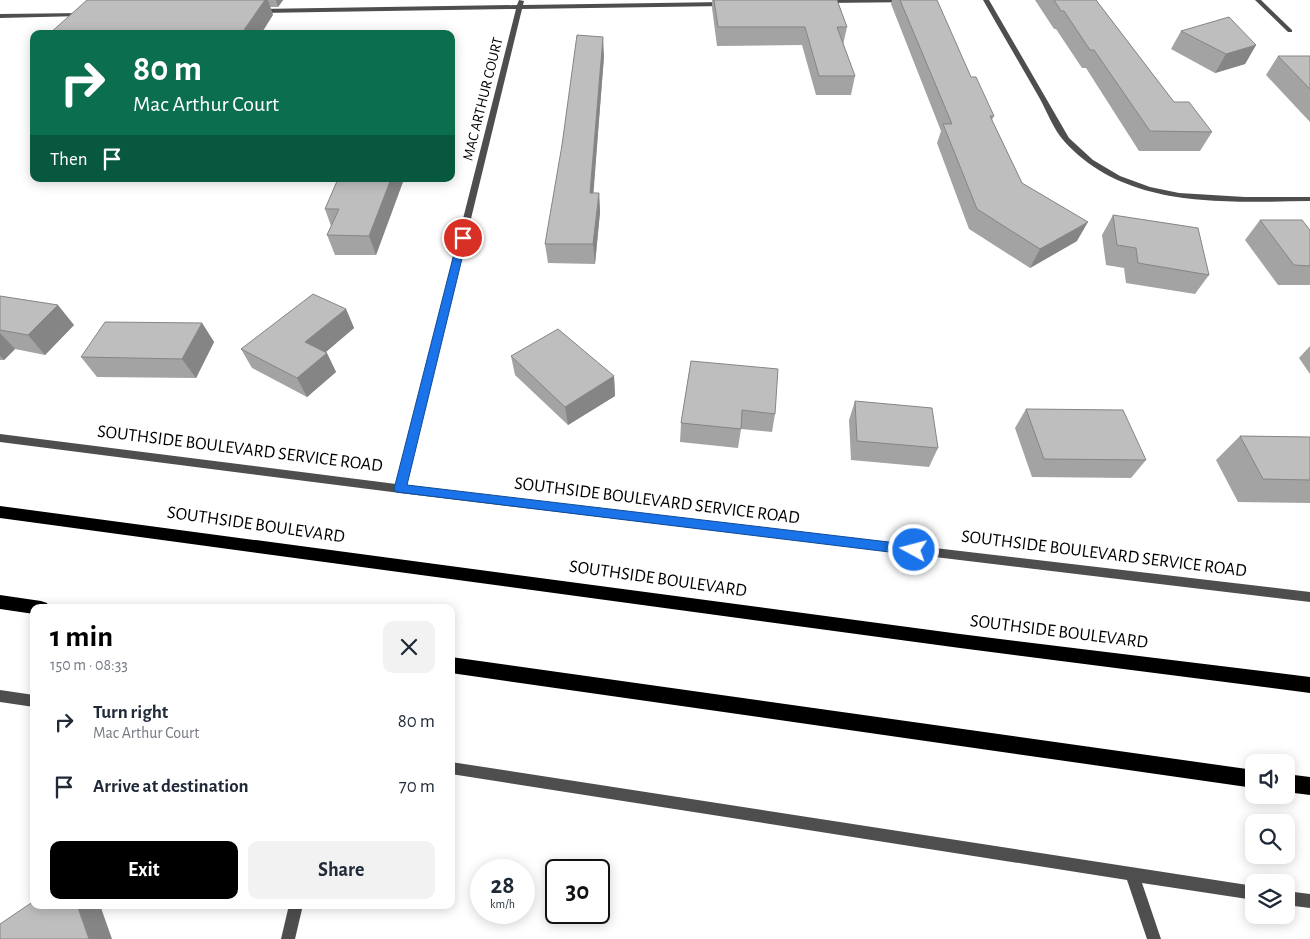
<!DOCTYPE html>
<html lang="en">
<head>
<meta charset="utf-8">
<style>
	:root { --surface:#fff; --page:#f2f2f3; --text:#1f2937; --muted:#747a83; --accent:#000 }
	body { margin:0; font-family:"Alegreya Sans",sans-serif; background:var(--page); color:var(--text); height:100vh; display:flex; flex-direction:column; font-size:19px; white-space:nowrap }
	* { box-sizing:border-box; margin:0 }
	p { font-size:16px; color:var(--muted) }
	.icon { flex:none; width:28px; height:28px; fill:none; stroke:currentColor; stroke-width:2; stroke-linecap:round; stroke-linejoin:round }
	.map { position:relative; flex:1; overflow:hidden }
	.side { position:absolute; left:30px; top:604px; width:425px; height:305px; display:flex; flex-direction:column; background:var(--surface); border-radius:10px; box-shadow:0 2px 12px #0003 }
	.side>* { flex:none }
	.banner { position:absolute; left:30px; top:30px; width:425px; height:152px; border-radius:10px; box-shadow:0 2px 12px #0003; background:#0b6e4f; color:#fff; overflow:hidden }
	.fabs { position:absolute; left:1245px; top:754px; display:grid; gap:10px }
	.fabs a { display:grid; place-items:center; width:50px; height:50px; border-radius:10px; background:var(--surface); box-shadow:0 2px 12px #0003; font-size:25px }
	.speed { position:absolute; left:470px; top:859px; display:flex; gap:10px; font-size:25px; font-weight:700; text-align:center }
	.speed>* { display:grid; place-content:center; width:65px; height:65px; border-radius:50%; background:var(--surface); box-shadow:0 2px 12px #0003; line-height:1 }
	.speed small { font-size:12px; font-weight:400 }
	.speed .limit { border:2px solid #111; border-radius:8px; background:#fff; color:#111 }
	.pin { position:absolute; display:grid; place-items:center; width:42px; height:42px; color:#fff; margin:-21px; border:2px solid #fff; border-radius:50%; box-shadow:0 1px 5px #0007 }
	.me { position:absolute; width:55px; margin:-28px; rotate:277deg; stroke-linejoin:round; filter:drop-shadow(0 0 4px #0008) }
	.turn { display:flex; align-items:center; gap:18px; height:105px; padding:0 20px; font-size:22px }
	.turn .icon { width:65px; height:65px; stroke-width:2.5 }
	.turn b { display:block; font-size:35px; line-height:42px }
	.then { display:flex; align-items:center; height:48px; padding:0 20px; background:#0003; gap:10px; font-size:19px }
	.round { display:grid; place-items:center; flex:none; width:52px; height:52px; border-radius:10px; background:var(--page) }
	.overview { display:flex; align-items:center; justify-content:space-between; height:85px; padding:0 20px }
	h1 { font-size:30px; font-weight:600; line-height:38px; color:var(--accent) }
	.primary-button { display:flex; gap:10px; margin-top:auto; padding:10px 20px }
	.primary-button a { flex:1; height:58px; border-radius:10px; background:var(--accent); color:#fff; font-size:20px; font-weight:600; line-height:58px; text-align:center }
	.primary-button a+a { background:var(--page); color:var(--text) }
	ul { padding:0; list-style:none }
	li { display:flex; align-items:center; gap:15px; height:65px; padding:0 20px }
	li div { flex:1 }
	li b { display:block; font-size:19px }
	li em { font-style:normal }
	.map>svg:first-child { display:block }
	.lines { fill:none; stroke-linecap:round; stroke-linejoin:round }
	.minor { fill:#4e4e4e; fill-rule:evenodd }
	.trunk { fill:#000; fill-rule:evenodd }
	.wall { fill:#a3a3a3 }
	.shaded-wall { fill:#858585 }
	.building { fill:#bebebe; stroke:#858585 }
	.route { fill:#1a73e8; stroke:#114b97 }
	.labels { text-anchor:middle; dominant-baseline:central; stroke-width:5; stroke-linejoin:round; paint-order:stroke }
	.far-street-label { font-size:15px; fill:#000; stroke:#fff }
	.street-label { font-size:18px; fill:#000; stroke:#fff }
</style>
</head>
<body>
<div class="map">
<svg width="1310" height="939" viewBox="0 0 1310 939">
	<rect width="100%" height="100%" fill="#fff"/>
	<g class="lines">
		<g class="minor">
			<path d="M519,0l5,1 -1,4 202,-3 3,2 -3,2 -203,3 -116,477 904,106v10l-910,-109 -400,-51v-8l396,50 120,-475 -257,4 -3,-2 3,-2 258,-4z"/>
			<path d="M824,0h102l-3,2 -101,1v-2z"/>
			<path d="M983,0h6l80,138 24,22 27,16 30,11 29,6 66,4h65v4c-84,1 -184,9 -246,-60 -10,-11 -17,-29 -24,-42 -19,-33 -38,-66 -57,-99z"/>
			<path d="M1255,0h6l31,30v2h-4z"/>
			<path d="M84,13v2l-2,1 -82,2v-4z"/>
			<path d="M0,690l34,5v12l-34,-5z"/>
			<path d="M451,762l803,124v14l-112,-17 19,56h-14l-20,-59 -676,-106z"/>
			<path d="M1286,891l24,3v14l-24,-3z"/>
			<path d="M289,905h14l-8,34h-14z"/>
		</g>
		<g class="trunk">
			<path d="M0,506l960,128 350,43v16l-350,-45 -960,-130z"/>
			<path d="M0,595l41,6 6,2 2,5h-15v6l-34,-5z"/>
			<path d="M451,657l803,113v18l-803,-115z"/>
			<path d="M1286,774l24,3v18l-24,-3z"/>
		</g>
	</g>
	<g class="wall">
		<path d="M87,0h196l-5,7h-8l3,8z"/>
		<path d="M711,0h126l10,27 -4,18 12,31 -4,19h-35l-14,-50 -85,1 -5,-38v-8z"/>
		<path d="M892,0h8l71,77 23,39 -2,4 30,63 55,58 -47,27 -61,-39 -32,-86 4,-12 -50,-127z"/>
		<path d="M1035,0h61l78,102 38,30 -12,19h-61l-53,-83h-4l-26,-39h-2z"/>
		<path d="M1181,31l75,14 -11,19 -30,9 -44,-24z"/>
		<path d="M604,56l-11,137h6l1,19 -5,52 -47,-1 -3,-19z"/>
		<path d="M1278,56h32v66l-44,-47z"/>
		<path d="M338,179h66l-28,76h-41l-8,-20 4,-9 -6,-17z"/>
		<path d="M1113,215l96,60 -14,19 -69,-11 -2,-15 -18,-3 -4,-30z"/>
		<path d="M1260,220l50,10v55h-32l-33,-45z"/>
		<path d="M0,296l74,29 -29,30 -30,-6 -11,11h-4z"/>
		<path d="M346,309l8,19 -28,24 10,20 -29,25 -55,-29 -11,-19z"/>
		<path d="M202,323l12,19 -18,36 -99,-1 -16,-20z"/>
		<path d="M1310,346v28l-11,-16z"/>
		<path d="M511,356l103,20 1,20 -47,29 -53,-50z"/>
		<path d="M691,361l84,53 -3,18 -31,-3 -3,19 -58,-6 1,-19z"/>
		<path d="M855,401l83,47 -9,19 -78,-7 -2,-40z"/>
		<path d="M1026,409l120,51 -15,18 -99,-1 -17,-49z"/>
		<path d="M1240,436l70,1v66l-72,-1 -22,-42z"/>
	</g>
	<g class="shaded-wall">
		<path d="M265,0h3l5,15 -12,19h-20z"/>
		<path d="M276,0h7l-5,7z"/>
		<path d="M603,37l1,19 -12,156 -2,-19z"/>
		<path d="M1256,45l-11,19 -30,9 11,-19z"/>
		<path d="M391,179h13l-28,76 -7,-19z"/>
		<path d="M599,193l1,19 -5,52 -2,-20z"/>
		<path d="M1088,222l-11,19 -47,27 10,-19z"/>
		<path d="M58,305l16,20 -29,30 -17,-20z"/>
		<path d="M346,309l8,19 -39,33 -10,-19z"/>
		<path d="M202,323l12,19 -18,36 -14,-19z"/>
		<path d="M0,333l15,16 -11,11 -4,-4z"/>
		<path d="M327,353l9,19 -29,25 -10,-19z"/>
		<path d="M614,376l1,20 -47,29 -3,-18z"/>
		<path d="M77,905h23l12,34h-23z"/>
	</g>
	<g class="building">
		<path d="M87,0h178l-24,34h-192z"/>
		<path d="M714,0h123l10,27h-10l18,49h-36l-14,-49h-87z"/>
		<path d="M900,0h37l34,77h5l18,39h-4l32,67 66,39 -48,27 -63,-40 -34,-85h9z"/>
		<path d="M1054,0h42l78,102h15l23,30 -62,-1 -56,-81h-4l-26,-39h-3z"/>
		<path d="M1229,17l27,28 -30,9 -45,-23z"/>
		<path d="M577,35l26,2 -13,156h9l-6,51h-48l17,-99z"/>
		<path d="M1278,56h32v33z"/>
		<path d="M338,179h53l-22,57 -42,-1 12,-26h-14z"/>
		<path d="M1113,215l85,13 11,47 -71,-12 -2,-15 -19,-3z"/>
		<path d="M1260,220h42l8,10v36l-16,-1z"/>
		<path d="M313,294l33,15 -41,33 22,11 -30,25 -56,-29z"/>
		<path d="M0,296l58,9 -30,30 -28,-5z"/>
		<path d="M105,322l97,1 -20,36 -101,-2z"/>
		<path d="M558,329l56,47 -49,31 -54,-51z"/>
		<path d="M691,361l87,8 -3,45 -33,-4 -1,19 -60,-6z"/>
		<path d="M855,401l77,7 6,40 -81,-7z"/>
		<path d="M1026,409l97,1 23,50 -102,-1z"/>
		<path d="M1240,436l70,1v43l-47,-1z"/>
		<path d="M34,901v4h43l12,34h-89v-15z"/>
	</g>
	<path class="route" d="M463,235l4,3 -60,247 507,60 5,1 2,4 -2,4 -5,1 -518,-63 -2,-3 64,-251z"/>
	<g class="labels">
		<g class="far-street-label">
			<text transform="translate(483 99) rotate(-76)">MAC ARTHUR COURT</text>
		</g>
		<g class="street-label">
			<text transform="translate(240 449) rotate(7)">SOUTHSIDE BOULEVARD SERVICE ROAD</text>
			<text transform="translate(657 501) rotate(7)">SOUTHSIDE BOULEVARD SERVICE ROAD</text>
			<text transform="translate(256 525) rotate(8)">SOUTHSIDE BOULEVARD</text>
			<text transform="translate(1104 554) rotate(7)">SOUTHSIDE BOULEVARD SERVICE ROAD</text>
			<text transform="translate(658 579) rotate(8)">SOUTHSIDE BOULEVARD</text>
			<text transform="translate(1059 632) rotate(7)">SOUTHSIDE BOULEVARD</text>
		</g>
	</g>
</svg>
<div class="fabs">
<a><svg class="icon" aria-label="sound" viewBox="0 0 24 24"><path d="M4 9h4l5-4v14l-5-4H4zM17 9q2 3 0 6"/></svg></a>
<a><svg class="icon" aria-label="search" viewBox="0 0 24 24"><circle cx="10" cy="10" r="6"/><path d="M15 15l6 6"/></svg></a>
<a><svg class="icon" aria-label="layers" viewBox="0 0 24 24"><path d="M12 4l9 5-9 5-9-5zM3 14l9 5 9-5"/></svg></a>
</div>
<div class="speed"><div>28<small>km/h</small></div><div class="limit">30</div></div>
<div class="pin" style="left:463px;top:238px;background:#d93025"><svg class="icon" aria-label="arrive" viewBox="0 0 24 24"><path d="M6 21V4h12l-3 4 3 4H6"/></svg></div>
<svg class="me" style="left:914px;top:550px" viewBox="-20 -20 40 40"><circle r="17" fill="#1a73e8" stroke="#fff" stroke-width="3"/><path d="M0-11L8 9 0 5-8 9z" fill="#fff"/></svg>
<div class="banner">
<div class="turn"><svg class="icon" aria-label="right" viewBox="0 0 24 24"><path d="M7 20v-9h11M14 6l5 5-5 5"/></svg><div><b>80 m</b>Mac Arthur Court</div></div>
<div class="then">Then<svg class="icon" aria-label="arrive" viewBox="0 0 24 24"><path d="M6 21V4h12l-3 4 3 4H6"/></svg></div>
</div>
<section class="side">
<div class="overview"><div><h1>1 min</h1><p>150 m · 08:33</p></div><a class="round"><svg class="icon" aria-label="close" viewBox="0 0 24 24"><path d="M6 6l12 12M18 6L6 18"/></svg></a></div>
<ul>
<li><svg class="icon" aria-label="right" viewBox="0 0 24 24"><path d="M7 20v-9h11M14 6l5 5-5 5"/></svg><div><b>Turn right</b><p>Mac Arthur Court</p></div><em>80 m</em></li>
<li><svg class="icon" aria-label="arrive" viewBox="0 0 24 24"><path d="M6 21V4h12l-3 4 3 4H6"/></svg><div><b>Arrive at destination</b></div><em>70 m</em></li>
</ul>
<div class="primary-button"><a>Exit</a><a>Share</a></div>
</section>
</div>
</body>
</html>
